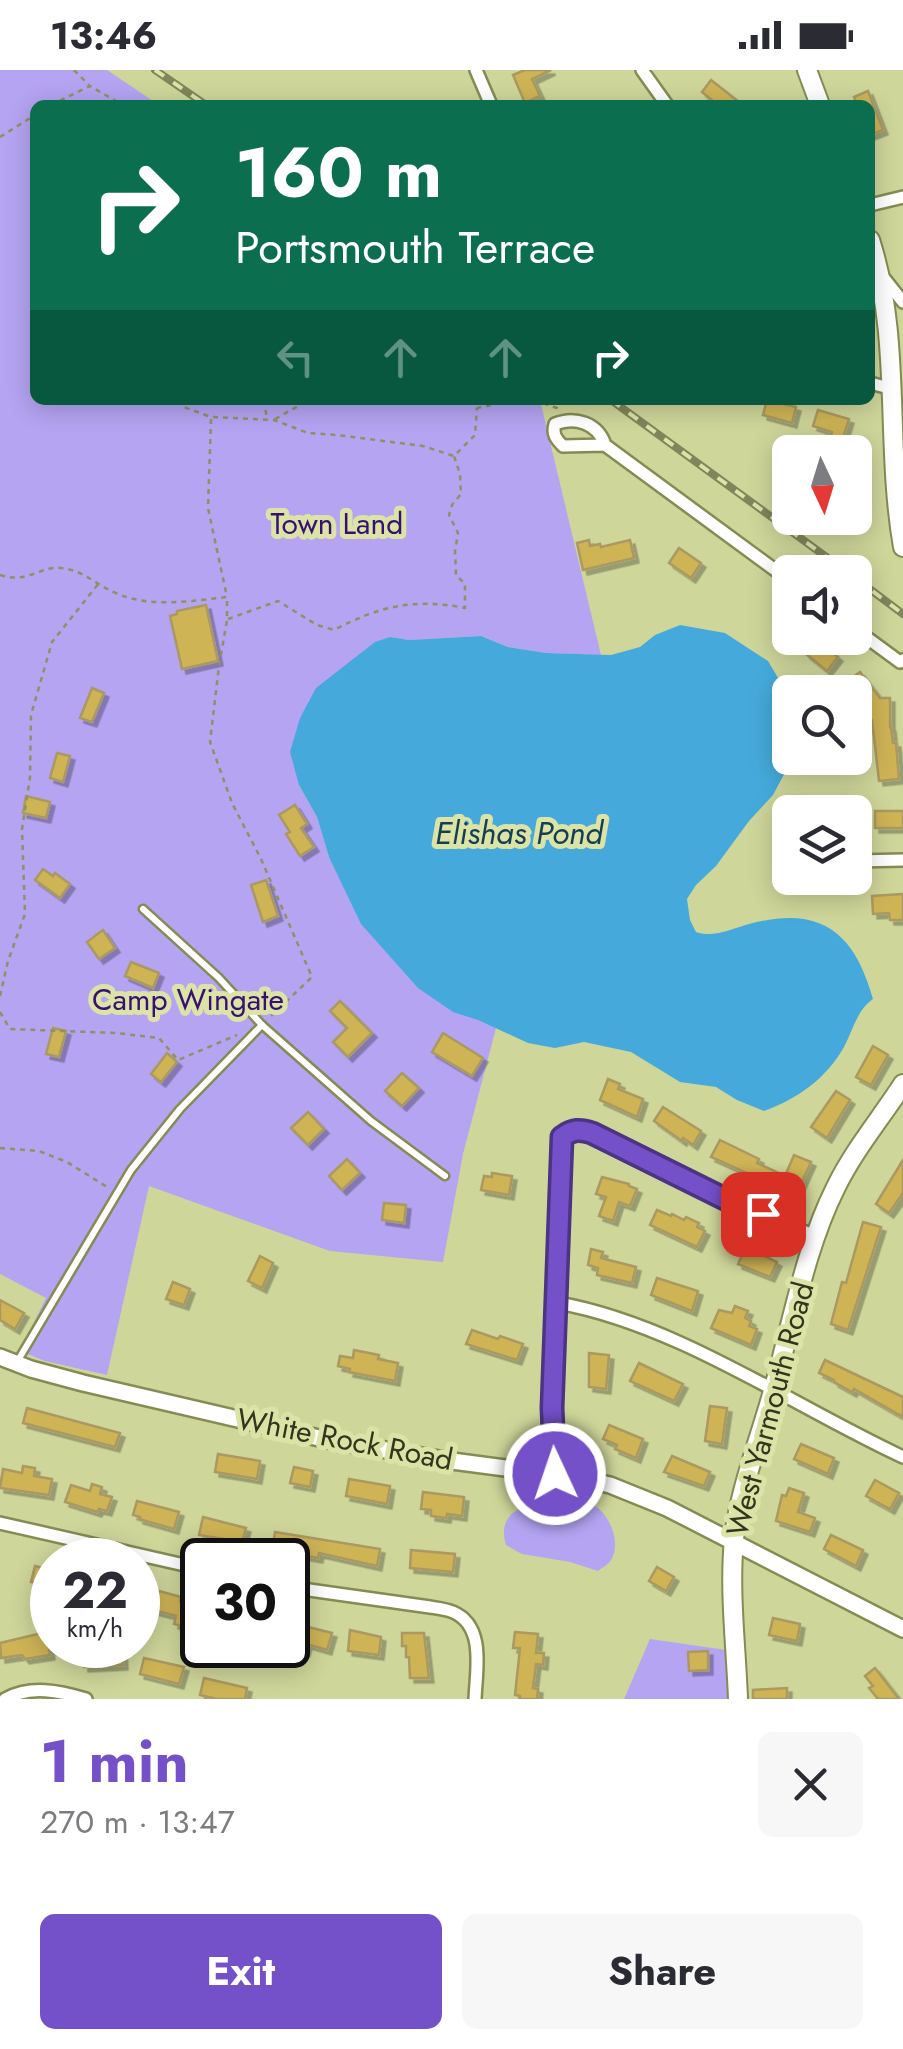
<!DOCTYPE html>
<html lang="en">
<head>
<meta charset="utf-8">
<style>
	:root { --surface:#fff; --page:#f7f7f7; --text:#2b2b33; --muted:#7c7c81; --accent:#7450c9 }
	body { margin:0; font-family:Jost,sans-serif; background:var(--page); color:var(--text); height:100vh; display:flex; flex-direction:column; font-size:38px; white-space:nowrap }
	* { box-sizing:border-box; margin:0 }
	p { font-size:32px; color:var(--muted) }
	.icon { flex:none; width:55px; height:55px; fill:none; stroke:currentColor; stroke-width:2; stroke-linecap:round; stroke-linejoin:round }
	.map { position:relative; height:1629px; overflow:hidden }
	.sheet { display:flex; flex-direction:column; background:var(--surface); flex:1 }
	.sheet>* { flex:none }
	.guide { position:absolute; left:30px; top:30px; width:845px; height:305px; border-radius:15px; box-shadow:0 5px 25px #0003; background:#0b6e4f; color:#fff; overflow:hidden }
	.needle { width:65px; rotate:176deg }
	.tools { position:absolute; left:772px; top:365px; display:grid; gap:20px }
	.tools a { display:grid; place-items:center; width:100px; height:100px; border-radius:15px; background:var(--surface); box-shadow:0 5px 25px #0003; font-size:50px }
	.speed { position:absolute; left:30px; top:1468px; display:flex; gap:20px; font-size:50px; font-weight:700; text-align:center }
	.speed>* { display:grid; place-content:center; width:130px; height:130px; border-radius:50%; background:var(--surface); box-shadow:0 5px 25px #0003; line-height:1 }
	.speed small { font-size:25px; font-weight:400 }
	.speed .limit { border:5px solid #111; border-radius:15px; background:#fff; color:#111 }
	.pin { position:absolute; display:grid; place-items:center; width:85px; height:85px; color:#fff; margin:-42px; border-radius:20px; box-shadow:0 5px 15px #0006 }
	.me { position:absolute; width:110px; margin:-55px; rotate:357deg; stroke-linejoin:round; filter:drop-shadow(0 0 8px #0008) }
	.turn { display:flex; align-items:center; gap:35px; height:210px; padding:0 40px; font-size:45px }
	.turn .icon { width:130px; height:130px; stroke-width:2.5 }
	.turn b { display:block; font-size:70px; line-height:85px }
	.lanes { display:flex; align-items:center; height:95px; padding:0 40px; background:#0003; justify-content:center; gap:50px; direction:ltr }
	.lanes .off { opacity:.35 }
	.round { display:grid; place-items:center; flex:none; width:105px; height:105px; border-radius:15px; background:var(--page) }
	.overview { display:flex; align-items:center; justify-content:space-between; height:170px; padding:0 40px }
	h1 { font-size:60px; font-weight:700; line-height:75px; color:var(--accent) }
	.primary-button { display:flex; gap:20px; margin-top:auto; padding:20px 40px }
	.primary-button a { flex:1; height:115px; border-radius:15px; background:var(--accent); color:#fff; font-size:40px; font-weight:700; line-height:115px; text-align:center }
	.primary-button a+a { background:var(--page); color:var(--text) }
	.status { display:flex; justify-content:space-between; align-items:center; height:70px; padding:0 50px; background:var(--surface); direction:ltr }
	.status svg { height:28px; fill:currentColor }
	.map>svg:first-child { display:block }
	.green { fill:#b4a4f2 }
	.water { fill:#45aadb }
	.building { fill:#cfb457; stroke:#aa9960; stroke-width:2.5; filter:url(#shadow) }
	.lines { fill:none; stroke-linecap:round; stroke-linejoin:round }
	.service-casing { stroke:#858b52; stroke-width:11 }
	.minor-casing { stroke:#858b52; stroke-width:16 }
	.tertiary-casing { stroke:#858b52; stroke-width:20 }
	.secondary-casing { stroke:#858b52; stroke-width:22 }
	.path { stroke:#8d9265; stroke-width:2.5; stroke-dasharray:5 5; stroke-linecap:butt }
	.service { stroke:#fff; stroke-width:6 }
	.minor { stroke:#fff; stroke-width:11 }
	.tertiary { stroke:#fff; stroke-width:15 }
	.secondary { stroke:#fff; stroke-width:18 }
	.rail-casing { stroke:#81855b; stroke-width:8 }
	.rail { stroke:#dce3a7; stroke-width:4; stroke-dasharray:11; stroke-linecap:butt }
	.route-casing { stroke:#4b3483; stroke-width:25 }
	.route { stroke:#7450c9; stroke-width:18 }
	.labels { text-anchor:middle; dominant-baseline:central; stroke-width:10; stroke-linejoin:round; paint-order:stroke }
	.park-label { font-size:30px; fill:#361170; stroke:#dce3a7 }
	.street-label { font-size:30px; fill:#33351d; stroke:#dce3a7 }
	.water-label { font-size:32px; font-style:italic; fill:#143f53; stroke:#dce3a7 }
</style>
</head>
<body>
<div class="status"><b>13:46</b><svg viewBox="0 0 49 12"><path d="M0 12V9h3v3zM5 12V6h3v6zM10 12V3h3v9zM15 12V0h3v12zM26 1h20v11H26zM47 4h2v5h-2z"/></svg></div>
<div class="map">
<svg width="903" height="1629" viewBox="0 0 903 1629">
	<defs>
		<filter id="shadow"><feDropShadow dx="4.5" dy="4.5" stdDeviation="0" flood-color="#0004"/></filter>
	</defs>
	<rect width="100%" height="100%" fill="#cfd69a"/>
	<g class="green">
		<path d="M0,0h107l52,35h-124v295h505l61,255 -55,-2 -38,-6 -27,-11 -72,4 -19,-3 -91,148 18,32 12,40 149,163 18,8 -33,126 -20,108 -113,-11 -181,-65 -42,189 -62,-14 -25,-10 26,-53 -46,-24z"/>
		<path d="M575,1431c5,1 11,1 16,3 18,7 31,39 20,56 -3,5 -8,7 -13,11l-28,-9 -48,-8 -16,-9c-13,-44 40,-43 69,-44z"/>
		<path d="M650,1569l76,11 2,49h-104z"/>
	</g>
	<path class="water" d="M680,555l45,8 43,28 22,37 -1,67 -16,30 -24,26 -33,45 -20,19 -9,14 3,21 6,12c18,6 35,-3 53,-8 71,-19 105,7 124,75 -16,11 -20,31 -29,48 -18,32 -47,52 -80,64l-27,-11 -21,-13 -36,-5 -49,-30 -47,-10 -29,6 -27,-5 -50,-23 -25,-8 -35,-24 -57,-64 -32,-67 -12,-40 -18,-32 -9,-33 10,-34 16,-30 59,-46 15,-5 19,3 72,-4 27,11 38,6 65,2 29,-8 15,-12z"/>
	<g class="building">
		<path d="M525,0h26l-19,9 8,17 -15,7 -12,-28z"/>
		<path d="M711,10l32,25h-25l-16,-13z"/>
		<path d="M868,21l15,39 -13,5v-30h-13l-3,-8z"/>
		<path d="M767,330l29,7 -4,16 -29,-8z"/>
		<path d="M818,340l31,9 -7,22 -12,-3 2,-6 -19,-6z"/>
		<path d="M589,470l1,6 10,-2 1,3 29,-7 4,18 -51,12 -6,-27z"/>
		<path d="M679,478l22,15 -10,15 -22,-15z"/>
		<path d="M206,535l12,56 -36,8 -12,-53 7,-2v-3z"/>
		<path d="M815,572l2,2 2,-2 19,15 -11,14 -21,-17z"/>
		<path d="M860,602l20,26h10v29h1l2,16h3l3,36 -20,2 -7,-61 -11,-12 2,-2 -5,-5 4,-4 -13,-17z"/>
		<path d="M92,618l12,5 -12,29 -12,-4z"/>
		<path d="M57,683l13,3 -7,26 -13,-4z"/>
		<path d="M26,726l24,6 -4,16 -23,-5z"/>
		<path d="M295,735l12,19 -6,4 13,19 -14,9 -14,-22 4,-2 -11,-17z"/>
		<rect x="875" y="741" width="28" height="17"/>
		<path d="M43,799l10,7 2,-3 15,11 -10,14 -25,-18z"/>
		<path d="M266,810l12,36 -15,6 -12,-37z"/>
		<path d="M903,824v26h-13l-1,-7 -16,1 -1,-18z"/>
		<path d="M103,860l12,18 -16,11 -12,-17z"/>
		<path d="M131,892l28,11 -6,15 -28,-12z"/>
		<path d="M340,931l32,32 -24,24 -15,-15 14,-14 -17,-17z"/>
		<path d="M53,958l13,3 -7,26 -13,-3z"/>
		<path d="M443,963l40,25 -11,18 -40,-24z"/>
		<path d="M873,976l15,9 -17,30 -15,-8z"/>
		<path d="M167,983l10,9 -16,20 -10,-8z"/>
		<path d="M402,1003l17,15 -17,18 -17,-15z"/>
		<path d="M608,1009l12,5 -2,5 25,10 -6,18 -37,-17z"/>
		<path d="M836,1021l14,9 -23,38 -16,-11z"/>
		<path d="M663,1037l38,24 -8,14 -10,-7 -1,3 -28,-20z"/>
		<path d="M308,1042l16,17 -16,16 -17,-17z"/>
		<path d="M720,1070l39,19 -2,4 28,13 9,-21 17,7 -15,33 -85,-38z"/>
		<path d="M347,1089l13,14 -18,17 -13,-14z"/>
		<path d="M903,1090v33l-14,20 -13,-9z"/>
		<path d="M492,1103l20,3 -3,19 -28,-5 3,-14 8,1z"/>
		<path d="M602,1107l27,7v2l8,3 -7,17 -11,-4 -6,19 -14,-5 7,-19 -10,-3z"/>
		<path d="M384,1133l22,2 -2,18 -22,-3z"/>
		<path d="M657,1140l14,6 1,-2 12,6 2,-3 13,6 -2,4 8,4 -8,16 -47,-22z"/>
		<path d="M863,1152l18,5 -33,103 -17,-6 11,-42 4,1z"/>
		<path d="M746,1177l31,15 -7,15 -32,-13z"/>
		<path d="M591,1179l12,3 -2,6 35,9 -4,16 -35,-8 1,-7 -10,-3z"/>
		<path d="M260,1186l13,7 -11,25 -14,-7z"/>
		<path d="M657,1208l41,13 -6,20 -41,-16z"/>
		<path d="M173,1212l17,7 -6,16 -18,-6z"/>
		<path d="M0,1230l24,13 -9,16 -15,-9z"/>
		<path d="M735,1236l13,5 -3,7 6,3 -2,5 8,3 -6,16 -40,-17 8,-18 13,3z"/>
		<path d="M472,1260l26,9 2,-3 23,8 -6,16 -51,-16z"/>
		<path d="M354,1280l25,5 -1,4 20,4 -3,18 -46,-9 1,-3 -12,-3 2,-10 13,2z"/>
		<path d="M589,1283l20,2 -3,34 -17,-2z"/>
		<path d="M825,1290l78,37v20l-49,-28 -2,3 -18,-10v-2l-15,-7z"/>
		<path d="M639,1293l44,21 -9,17 -44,-20z"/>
		<path d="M710,1336l17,2 -5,36 -17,-3z"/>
		<path d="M27,1338l93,25 -5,14 -92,-24z"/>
		<path d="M609,1355l34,14 -7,19 -21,-9 2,-4 -14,-6z"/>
		<path d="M801,1374l33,14 -6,16 -34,-15z"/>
		<path d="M218,1384l42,7 -3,18 -42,-7z"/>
		<path d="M672,1386l38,16 -6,14 -40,-14z"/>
		<path d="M23,1396l12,2 -1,8 18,3 -3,16 -49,-7 3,-19 19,4z"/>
		<path d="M294,1397l19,4 -3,16 -20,-4z"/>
		<path d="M349,1409l41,7 -3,18 -41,-8z"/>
		<path d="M875,1410l24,13 -9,16 -24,-13z"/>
		<path d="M92,1414l10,3 -2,7 12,3 -5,14 -8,-2 -2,3 -32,-10 6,-17 19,6z"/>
		<path d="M789,1418l15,5 -6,19 17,6 -5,14 -34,-11 6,-26 4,1z"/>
		<path d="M423,1422l41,5 -2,19 -15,-2 -1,4 -15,-2v-6l-10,-1z"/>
		<path d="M137,1431l42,11 -5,17 -35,-10 1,-2 -7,-2z"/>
		<path d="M203,1447l43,11 -4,14 -43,-7z"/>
		<path d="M275,1462l105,17 -3,17 -58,-13 -1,5 -46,-8z"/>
		<path d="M831,1465l32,15 -7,16 -32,-17z"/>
		<path d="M411,1480l44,4 -2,18 -43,-4z"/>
		<path d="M35,1496l17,4v16l-21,-4z"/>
		<path d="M657,1497l17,10 -8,14 -17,-10z"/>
		<path d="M159,1521l22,6 -1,4 22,6 -4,16 -9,-3 -2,8 -13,-4 2,-8 -23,-6z"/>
		<path d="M773,1548l27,6 -3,17 -28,-6z"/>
		<path d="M288,1552l44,11 -5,17 -20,-6 -2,8 -10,-3 1,-6 -8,-2z"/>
		<path d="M350,1560l31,7 -2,18 -31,-4z"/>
		<path d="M46,1562l4,23 -25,4 -3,-4 -21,3 -1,-15z"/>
		<path d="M515,1562l23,2 -2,19h8l-1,12 -7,-1 -3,24 5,1 -1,10h-18l1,-3 -5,-1 5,-47h-7z"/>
		<path d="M402,1563h22l5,45h-19l-1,-21h-3v-11h-4z"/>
		<path d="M122,1578l1,17 -39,2 -1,-17z"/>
		<path d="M708,1581v19l-19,1 -1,-19z"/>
		<path d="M144,1588l40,9 -5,17 -39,-10z"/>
		<path d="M875,1598l24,31h-21l-9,-11 4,-2 -8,-10z"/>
		<path d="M204,1608l43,10 -2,11h-28l-17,-4z"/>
		<path d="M787,1618v11h-34v-9z"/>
	</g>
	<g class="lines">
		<defs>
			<g id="service">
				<path d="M143,839l76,69 43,47 109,96 74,55"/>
				<path d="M17,1292l114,-192 49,-61 82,-84"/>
			</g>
			<g id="minor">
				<path d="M476,0l15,35"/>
				<path d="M642,0l25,35"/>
				<path d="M870,135l33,-8"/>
				<path d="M883,207l20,25"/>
				<path d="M870,313l23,6"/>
				<path d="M605,375l-42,1c-7,-7 -11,-12 -8,-22 20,-8 43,-1 50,21l185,136"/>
				<path d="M855,559l45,33 3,-2"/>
				<path d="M855,791l48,-1"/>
				<path d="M558,1233c119,21 235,103 345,154"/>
				<path d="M555,1404l-4,-67 7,-104 -2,-44 7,-122c10,-8 17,-8 29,-4l147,73 77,30"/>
				<path d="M0,1453l202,46"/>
				<path d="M288,1517l142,20c7,1 16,2 23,5 33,14 23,59 22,87"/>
				<path d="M5,1629c26,-14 54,-8 81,0"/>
			</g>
			<path id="tertiary" d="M0,1287l31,12 52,14 249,58 120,20 121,16 37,8 57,23 236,121"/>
			<g id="secondary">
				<path d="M807,0l13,35"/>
				<path d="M870,170c32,99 15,205 33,307"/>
				<path d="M738,1629c-2,-53 -9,-108 -4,-160 4,-43 25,-99 37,-141 20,-68 33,-148 65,-211 18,-37 45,-69 67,-103"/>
			</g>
		</defs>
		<use href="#service" class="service-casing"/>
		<use href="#minor" class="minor-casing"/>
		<use href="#tertiary" class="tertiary-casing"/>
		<use href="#secondary" class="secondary-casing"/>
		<g class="path">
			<path d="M74,0l15,15"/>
			<path d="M51,35l39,-19 26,15 2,4"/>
			<path d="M0,67l35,-22"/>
			<path d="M180,330l1,6 30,11 63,3 34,13 29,2 86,11 31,10 21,-21 2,-27"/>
			<path d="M264,330l3,19"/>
			<path d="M470,330l7,8 39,-8"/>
			<path d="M534,330l23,8 1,2"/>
			<path d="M211,349l-3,89 19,89"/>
			<path d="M275,349l34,-19"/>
			<path d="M0,505c28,9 39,-9 61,-7 23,2 36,18 57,26 34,14 73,7 109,3v23l-8,46 -9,76 22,61 29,56 51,118 -42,40"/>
			<path d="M228,549l50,-18 39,24 17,5c46,-24 80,-32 131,-22v-24l-9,-9 -1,-24 3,-18 -9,-18 3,-10 9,-11 -1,-20 -6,-18"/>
			<path d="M0,926l8,-35 17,-47 -3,-85 8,-52 1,-62 21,-73 47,-59"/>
			<path d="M0,942l10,17 106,4 43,5 19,22 59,-25"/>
			<path d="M0,1078l39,3 28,11 40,25"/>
		</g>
		<use href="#service" class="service"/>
		<use href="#minor" class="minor"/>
		<use href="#tertiary" class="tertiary"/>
		<use href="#secondary" class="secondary"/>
		<defs>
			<g id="rail">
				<path d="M155,0l51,35"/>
				<path d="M611,330l236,172"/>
				<path d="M855,508l48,36"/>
			</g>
		</defs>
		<use href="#rail" class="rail-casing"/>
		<use href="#rail" class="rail"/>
	</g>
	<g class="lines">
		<defs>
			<path id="route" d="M555,1404l-3,-66 10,-271c11,-8 18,-8 30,-4l147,73 24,8"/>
		</defs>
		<use href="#route" class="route-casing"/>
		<use href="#route" class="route"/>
	</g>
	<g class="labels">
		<g class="park-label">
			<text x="337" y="453">Town Land</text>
			<text x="188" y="929">Camp Wingate</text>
		</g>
		<g class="street-label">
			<text transform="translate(770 1339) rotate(-75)">West Yarmouth Road</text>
			<text transform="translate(345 1369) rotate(11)">White Rock Road</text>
		</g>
		<g class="water-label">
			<text x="519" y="763">Elishas Pond</text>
		</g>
	</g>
</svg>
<div class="tools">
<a><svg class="needle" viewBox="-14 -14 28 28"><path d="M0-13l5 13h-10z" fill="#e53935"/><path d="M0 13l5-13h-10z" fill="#7c7c81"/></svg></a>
<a><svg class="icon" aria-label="sound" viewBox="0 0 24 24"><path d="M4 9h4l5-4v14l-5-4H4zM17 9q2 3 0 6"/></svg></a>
<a><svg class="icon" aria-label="search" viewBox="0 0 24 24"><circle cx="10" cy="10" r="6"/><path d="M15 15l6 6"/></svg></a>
<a><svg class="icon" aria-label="layers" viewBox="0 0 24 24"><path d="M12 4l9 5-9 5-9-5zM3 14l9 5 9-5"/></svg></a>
</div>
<div class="speed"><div>22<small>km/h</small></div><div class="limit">30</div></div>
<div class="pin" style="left:763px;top:1144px;background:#d93025"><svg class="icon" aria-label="arrive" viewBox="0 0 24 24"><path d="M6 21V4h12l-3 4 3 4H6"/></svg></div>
<svg class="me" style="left:555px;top:1404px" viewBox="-20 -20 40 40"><circle r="17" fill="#7450c9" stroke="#fff" stroke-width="3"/><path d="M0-11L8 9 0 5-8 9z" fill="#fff"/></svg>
<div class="guide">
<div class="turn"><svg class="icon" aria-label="right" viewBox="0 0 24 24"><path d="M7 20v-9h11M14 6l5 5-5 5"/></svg><div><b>160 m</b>Portsmouth Terrace</div></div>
<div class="lanes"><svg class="icon off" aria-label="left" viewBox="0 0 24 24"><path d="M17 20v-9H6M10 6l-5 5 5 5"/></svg><svg class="icon off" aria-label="ahead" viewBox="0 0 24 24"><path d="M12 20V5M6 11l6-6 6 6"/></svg><svg class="icon off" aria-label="ahead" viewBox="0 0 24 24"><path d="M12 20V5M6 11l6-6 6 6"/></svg><svg class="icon" aria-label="right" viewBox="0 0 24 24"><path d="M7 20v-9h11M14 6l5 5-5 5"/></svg></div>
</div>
</div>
<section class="sheet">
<div class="overview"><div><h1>1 min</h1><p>270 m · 13:47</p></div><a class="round"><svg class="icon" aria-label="close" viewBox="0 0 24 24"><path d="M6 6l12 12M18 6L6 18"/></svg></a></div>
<div class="primary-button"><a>Exit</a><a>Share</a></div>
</section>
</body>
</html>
